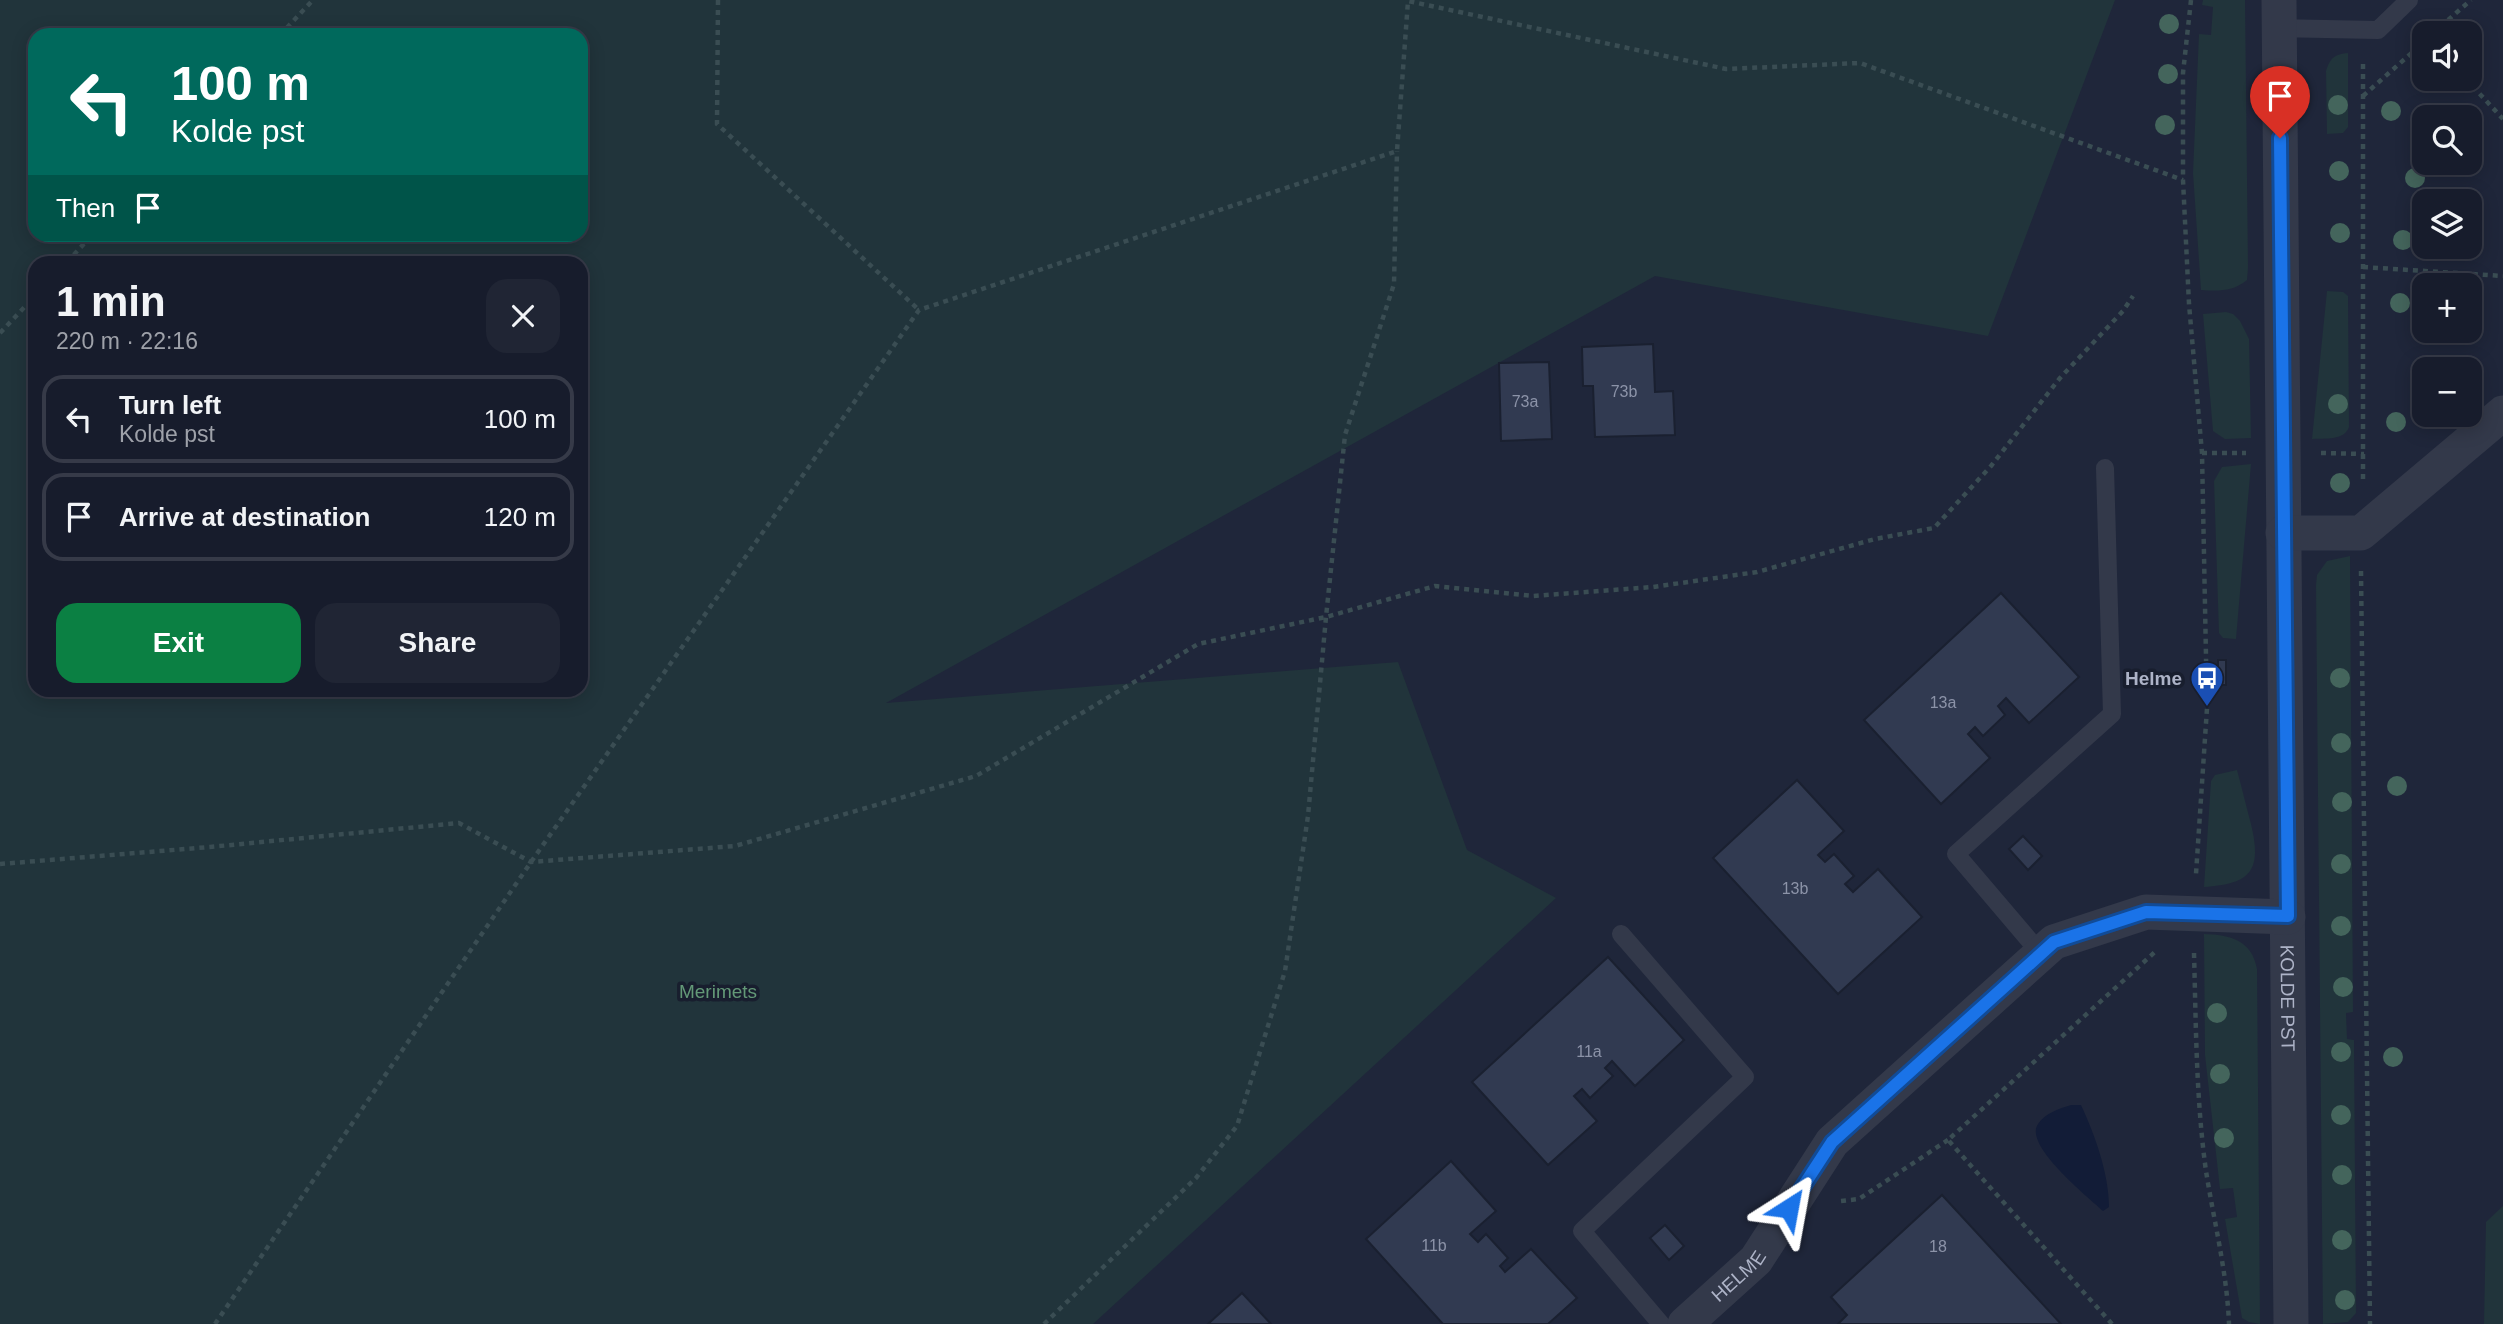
<!DOCTYPE html>
<html lang="en">
<head>
<meta charset="utf-8">
<style>
	:root { --surface:#171c2c; --page:#202534; --text:#f1f3f6; --muted:#9ea1a9; --line:#363a48; --accent:#0b8043 }
	body { margin:0; font-family:Arial,sans-serif; background:var(--page); color:var(--text); height:100vh; display:flex; flex-direction:column; font-size:26px; white-space:nowrap }
	* { box-sizing:border-box; margin:0 }
	p { font-size:23px; color:var(--muted) }
	.icon { flex:none; width:38px; height:38px; fill:none; stroke:currentColor; stroke-width:2; stroke-linecap:round; stroke-linejoin:round }
	.map { position:relative; flex:1; overflow:hidden }
	.sheet { position:absolute; left:28px; top:256px; width:560px; height:441px; display:flex; flex-direction:column; background:var(--surface); border-radius:21px; box-shadow:0 4px 18px #0003,0 0 0 2px var(--line) }
	.sheet>* { flex:none }
	.hud { position:absolute; left:28px; top:28px; width:560px; height:214px; border-radius:21px; box-shadow:0 4px 18px #0003,0 0 0 2px var(--line); background:#00695c; color:#fff; overflow:hidden }
	.controls { position:absolute; left:2412px; top:21px; display:grid; gap:14px }
	.controls a { display:grid; place-items:center; width:70px; height:70px; border-radius:14px; background:var(--surface); box-shadow:0 4px 18px #0003,0 0 0 2px var(--line); font-size:35px }
	.pin { position:absolute; display:grid; place-items:center; width:60px; height:60px; color:#fff; margin:-72px -30px; border-radius:50% 50% 50% 0; rotate:-45deg; box-shadow:0 0 7px #0007 }
	.pin .icon { rotate:45deg }
	.me { position:absolute; width:77px; margin:-38px; rotate:34deg; stroke-linejoin:round; filter:drop-shadow(0 0 5px #0008) }
	.turn { display:flex; align-items:center; gap:24px; height:147px; padding:0 28px; font-size:32px }
	.turn .icon { width:91px; height:91px; stroke-width:2.5 }
	.turn b { display:block; font-size:49px; line-height:60px }
	.then { display:flex; align-items:center; height:66px; padding:0 28px; background:#0003; gap:14px; font-size:26px }
	.round { display:grid; place-items:center; flex:none; width:74px; height:74px; border-radius:21px; background:var(--page) }
	.overview { display:flex; align-items:center; justify-content:space-between; height:119px; padding:0 28px }
	h1 { font-size:42px; font-weight:800; line-height:52px }
	.button { display:flex; gap:14px; margin-top:auto; padding:14px 28px }
	.button a { flex:1; height:80px; border-radius:21px; background:var(--accent); color:#fff; font-size:28px; font-weight:800; line-height:80px; text-align:center }
	.button a+a { background:var(--page); color:var(--text) }
	ul { padding:0; list-style:none }
	li { display:flex; align-items:center; gap:21px; height:88px; margin:0 14px 10px; padding:0 14px; border:4px solid var(--line); border-radius:21px }
	li div { flex:1 }
	li b { display:block; font-size:26px }
	li em { font-style:normal }
	.map>svg:first-child { display:block }
	.green { fill:#21343b; fill-rule:evenodd }
	.water { fill:#121c37 }
	.building { fill:#313a51; stroke:#1a2030; stroke-width:2 }
	.lines { fill:none; stroke-linecap:round; stroke-linejoin:round }
	.path { stroke:#3a4d53; stroke-width:4.5; stroke-dasharray:5 5; stroke-linecap:butt }
	.lane { stroke:#33394a; stroke-width:18 }
	.street { stroke:#33394a; stroke-width:35 }
	.tree { fill:#44655c }
	.route-casing { stroke:#114b97; stroke-width:18 }
	.route { stroke:#1a73e8; stroke-width:12 }
	.labels { text-anchor:middle; dominant-baseline:central; stroke-width:7; stroke-linejoin:round; paint-order:stroke }
	.number-label { font-size:16px; fill:#8c93a8 }
	.poi-label { font-size:19px; font-weight:bold; fill:#adb3c7; stroke:#181e2e; text-anchor:end }
	.park-label { font-size:19px; fill:#639977; stroke:#181e2e }
	.street-label { font-size:19px; fill:#adb3c7; stroke:#181e2e }
</style>
</head>
<body>
<div class="map">
<svg width="2503" height="1324" viewBox="0 0 2503 1324">
	<rect width="100%" height="100%" fill="#1f263a"/>
	<g class="green">
		<path d="M0,0h2115l-127,336 -333,-60 -769,427 512,-41 69,188 89,48 -463,426h-1093zM35,35h546v199h-546zM35,262h546v428h-546z"/>
		<path d="M2203,0h42l3,267 -1,13c-15,12 -28,11 -46,10l-8,-117 6,-139 12,1 2,-28 -11,-2z"/>
		<path d="M2348,53v74l-5,6 -16,1 -1,-63c4,-13 9,-17 22,-18z"/>
		<path d="M2327,291l16,1 5,4 1,131c-5,14 -24,11 -37,12z"/>
		<path d="M2226,312l7,2 7,7 9,18 2,99 -26,1 -12,-8 -10,-117z"/>
		<path d="M2251,464l-15,175 -13,-1 -4,-5 -5,-152 8,-14z"/>
		<path d="M2350,556l3,456 -7,1 1,26 7,1 2,273 -8,9 -25,2 -7,-739 1,-10 10,-14z"/>
		<path d="M2237,770c5,18 9,36 14,54 11,46 1,60 -47,63l7,-106 4,-6z"/>
		<path d="M2204,934c26,1 48,6 53,35l3,355 -11,-2 -7,-4 -17,-99 12,-2 -4,-29 -13,1 -15,-134z"/>
		<path d="M2503,1206v118h-19l2,-102z"/>
	</g>
	<path class="water" d="M2071,1105h10c14,30 28,69 28,102l-6,4c-15,-14 -80,-66 -65,-87 7,-11 21,-15 33,-19z"/>
	<g class="building">
		<path d="M1653,344l2,48 18,-1 2,44 -80,2 -2,-51h-10l-1,-39z"/>
		<path d="M1549,362l3,77 -51,2 -2,-78z"/>
		<path d="M2001,593l78,84 -50,46 -23,-25 -8,8 7,9 -22,21 -8,-9 -7,7 22,24 -49,46 -77,-84z"/>
		<rect x="2218" y="660" width="8" height="25"/>
		<path d="M1797,780l47,51 -26,24 7,7 9,-8 20,22 -9,8 8,8 25,-23 44,48 -84,77 -125,-136z"/>
		<path d="M2023,836l19,20 -14,14 -19,-21z"/>
		<path d="M1608,957l76,83 -49,46 -23,-25 -7,7 8,8 -23,22 -8,-9 -8,7 23,25 -49,44 -76,-83z"/>
		<path d="M1451,1161l45,50 -26,23 8,8 8,-8 22,24 -8,8 5,6 26,-23 46,49 -29,26h-105l-77,-85z"/>
		<path d="M1942,1195l119,129h-223l9,-9 -16,-18z"/>
		<path d="M1665,1225l19,21 -15,14 -19,-22z"/>
		<path d="M1242,1293l29,31h-63z"/>
	</g>
	<g class="lines">
		<g class="path">
			<path d="M718,0l-1,124 202,186"/>
			<path d="M2191,0l-8,73v107l6,124 13,149 5,255 -11,166"/>
			<path d="M2433,33l38,-33"/>
			<path d="M280,35l33,-35"/>
			<path d="M2466,79l37,40"/>
			<path d="M2363,96l61,-54"/>
			<path d="M67,262l26,-28"/>
			<path d="M2363,267l140,9"/>
			<path d="M0,333l35,-37"/>
			<path d="M2202,453h44"/>
			<path d="M2321,453l43,1"/>
			<path d="M2363,479v-419"/>
			<path d="M2361,571l9,753"/>
			<path d="M0,864l210,-17 249,-24 72,39 204,-16 241,-70 222,-132 128,-27 109,-31 98,10 120,-9 104,-15 118,-33 59,-11 57,-62 69,-88 63,-67 10,-15"/>
			<path d="M2194,953c2,72 2,146 12,218 8,51 21,101 23,153"/>
			<path d="M1841,1201l18,-2 89,-59"/>
			<path d="M215,1324l316,-462 388,-552 478,-159 11,-150 318,68 134,-6 323,117"/>
			<path d="M1044,1324l152,-146 41,-52 48,-155 23,-155 18,-199 19,-182 49,-151 3,-133"/>
			<path d="M2112,1324l-164,-184 208,-189"/>
		</g>
		<g class="lane">
			<path d="M2279,28l99,2 31,-30"/>
			<path d="M1621,934l124,143 -163,154 79,93"/>
			<path d="M2041,954l-85,-100 156,-140 -7,-246"/>
		</g>
		<g class="street">
			<path id="s1" d="M2279,0l12,1324"/>
			<path d="M2283,533h78l142,-120"/>
			<path id="s2" d="M1685,1324l71,-64 76,-118 222,-200 92,-30 142,5"/>
		</g>
	</g>
	<g class="tree">
		<circle cx="2169" cy="24" r="10"/>
		<circle cx="2168" cy="74" r="10"/>
		<circle cx="2338" cy="105" r="10"/>
		<circle cx="2391" cy="111" r="10"/>
		<circle cx="2165" cy="125" r="10"/>
		<circle cx="2339" cy="171" r="10"/>
		<circle cx="2415" cy="178" r="10"/>
		<circle cx="2340" cy="233" r="10"/>
		<circle cx="2403" cy="240" r="10"/>
		<circle cx="2400" cy="303" r="10"/>
		<circle cx="2338" cy="404" r="10"/>
		<circle cx="2396" cy="422" r="10"/>
		<circle cx="2340" cy="483" r="10"/>
		<circle cx="2340" cy="678" r="10"/>
		<circle cx="2341" cy="743" r="10"/>
		<circle cx="2397" cy="786" r="10"/>
		<circle cx="2342" cy="802" r="10"/>
		<circle cx="2341" cy="864" r="10"/>
		<circle cx="2341" cy="926" r="10"/>
		<circle cx="2343" cy="987" r="10"/>
		<circle cx="2217" cy="1013" r="10"/>
		<circle cx="2341" cy="1052" r="10"/>
		<circle cx="2393" cy="1057" r="10"/>
		<circle cx="2220" cy="1074" r="10"/>
		<circle cx="2341" cy="1115" r="10"/>
		<circle cx="2224" cy="1138" r="10"/>
		<circle cx="2342" cy="1175" r="10"/>
		<circle cx="2342" cy="1240" r="10"/>
		<circle cx="2345" cy="1300" r="10"/>
	</g>
	<g class="lines">
		<defs>
			<path id="route" d="M1789,1208l43,-66 222,-200 92,-30 142,4 -8,-778"/>
		</defs>
		<use href="#route" class="route-casing"/>
		<use href="#route" class="route"/>
	</g>
	<defs>
		<symbol id="bus-pin" viewBox="-11 -11 22 30"><path d="M0 17L-7.5 6A9.5 9.5 0 1 1 7.5 6Z" fill="#1a4fb4" stroke="#181e2e"/><path d="M-5-6H5V4H4V6H2V4H-2V6H-4V4H-5ZM-3.5-4V0h7V-4ZM-3.5 1.2v1.5H-2V1.2ZM2 1.2v1.5H3.5V1.2Z" fill="#fff"/></symbol>
	</defs>
	<g fill-rule="evenodd">
		<use href="#bus-pin" x="2188" y="659" width="38" height="52"/>
	</g>
	<g class="labels">
		<g class="number-label">
			<text x="1624" y="391">73b</text>
			<text x="1525" y="401">73a</text>
			<text x="1943" y="702">13a</text>
			<text x="1795" y="888">13b</text>
			<text x="1589" y="1051">11a</text>
			<text x="1434" y="1245">11b</text>
			<text x="1938" y="1246">18</text>
		</g>
		<g class="poi-label">
			<text x="2182" y="678">Helme</text>
		</g>
		<g class="park-label">
			<text x="718" y="991">Merimets</text>
		</g>
		<g class="street-label">
			<text stroke="none"><textPath href="#s1" startOffset="998">KOLDE PST</textPath></text>
			<text stroke="none"><textPath href="#s2" startOffset="72">HELME</textPath></text>
		</g>
	</g>
</svg>
<div class="controls">
<a><svg class="icon" aria-label="sound" viewBox="0 0 24 24"><path d="M4 9h4l5-4v14l-5-4H4zM17 9q2 3 0 6"/></svg></a>
<a><svg class="icon" aria-label="search" viewBox="0 0 24 24"><circle cx="10" cy="10" r="6"/><path d="M15 15l6 6"/></svg></a>
<a><svg class="icon" aria-label="layers" viewBox="0 0 24 24"><path d="M12 4l9 5-9 5-9-5zM3 14l9 5 9-5"/></svg></a>
<a>+</a>
<a>−</a>
</div>
<div class="pin" style="left:2280px;top:138px;background:#d93025"><svg class="icon" aria-label="arrive" viewBox="0 0 24 24"><path d="M6 21V4h12l-3 4 3 4H6"/></svg></div>
<svg class="me" style="left:1789px;top:1208px" viewBox="-20 -20 40 40"><path d="M0-17L14 15 0 8-14 15z" fill="#1a73e8" stroke="#fff" stroke-width="4"/></svg>
<div class="hud">
<div class="turn"><svg class="icon" aria-label="left" viewBox="0 0 24 24"><path d="M17 20v-9H6M10 6l-5 5 5 5"/></svg><div><b>100 m</b>Kolde pst</div></div>
<div class="then">Then<svg class="icon" aria-label="arrive" viewBox="0 0 24 24"><path d="M6 21V4h12l-3 4 3 4H6"/></svg></div>
</div>
<section class="sheet">
<div class="overview"><div><h1>1 min</h1><p>220 m · 22:16</p></div><a class="round"><svg class="icon" aria-label="close" viewBox="0 0 24 24"><path d="M6 6l12 12M18 6L6 18"/></svg></a></div>
<ul>
<li><svg class="icon" aria-label="left" viewBox="0 0 24 24"><path d="M17 20v-9H6M10 6l-5 5 5 5"/></svg><div><b>Turn left</b><p>Kolde pst</p></div><em>100 m</em></li>
<li><svg class="icon" aria-label="arrive" viewBox="0 0 24 24"><path d="M6 21V4h12l-3 4 3 4H6"/></svg><div><b>Arrive at destination</b></div><em>120 m</em></li>
</ul>
<div class="button"><a>Exit</a><a>Share</a></div>
</section>
</div>
</body>
</html>
